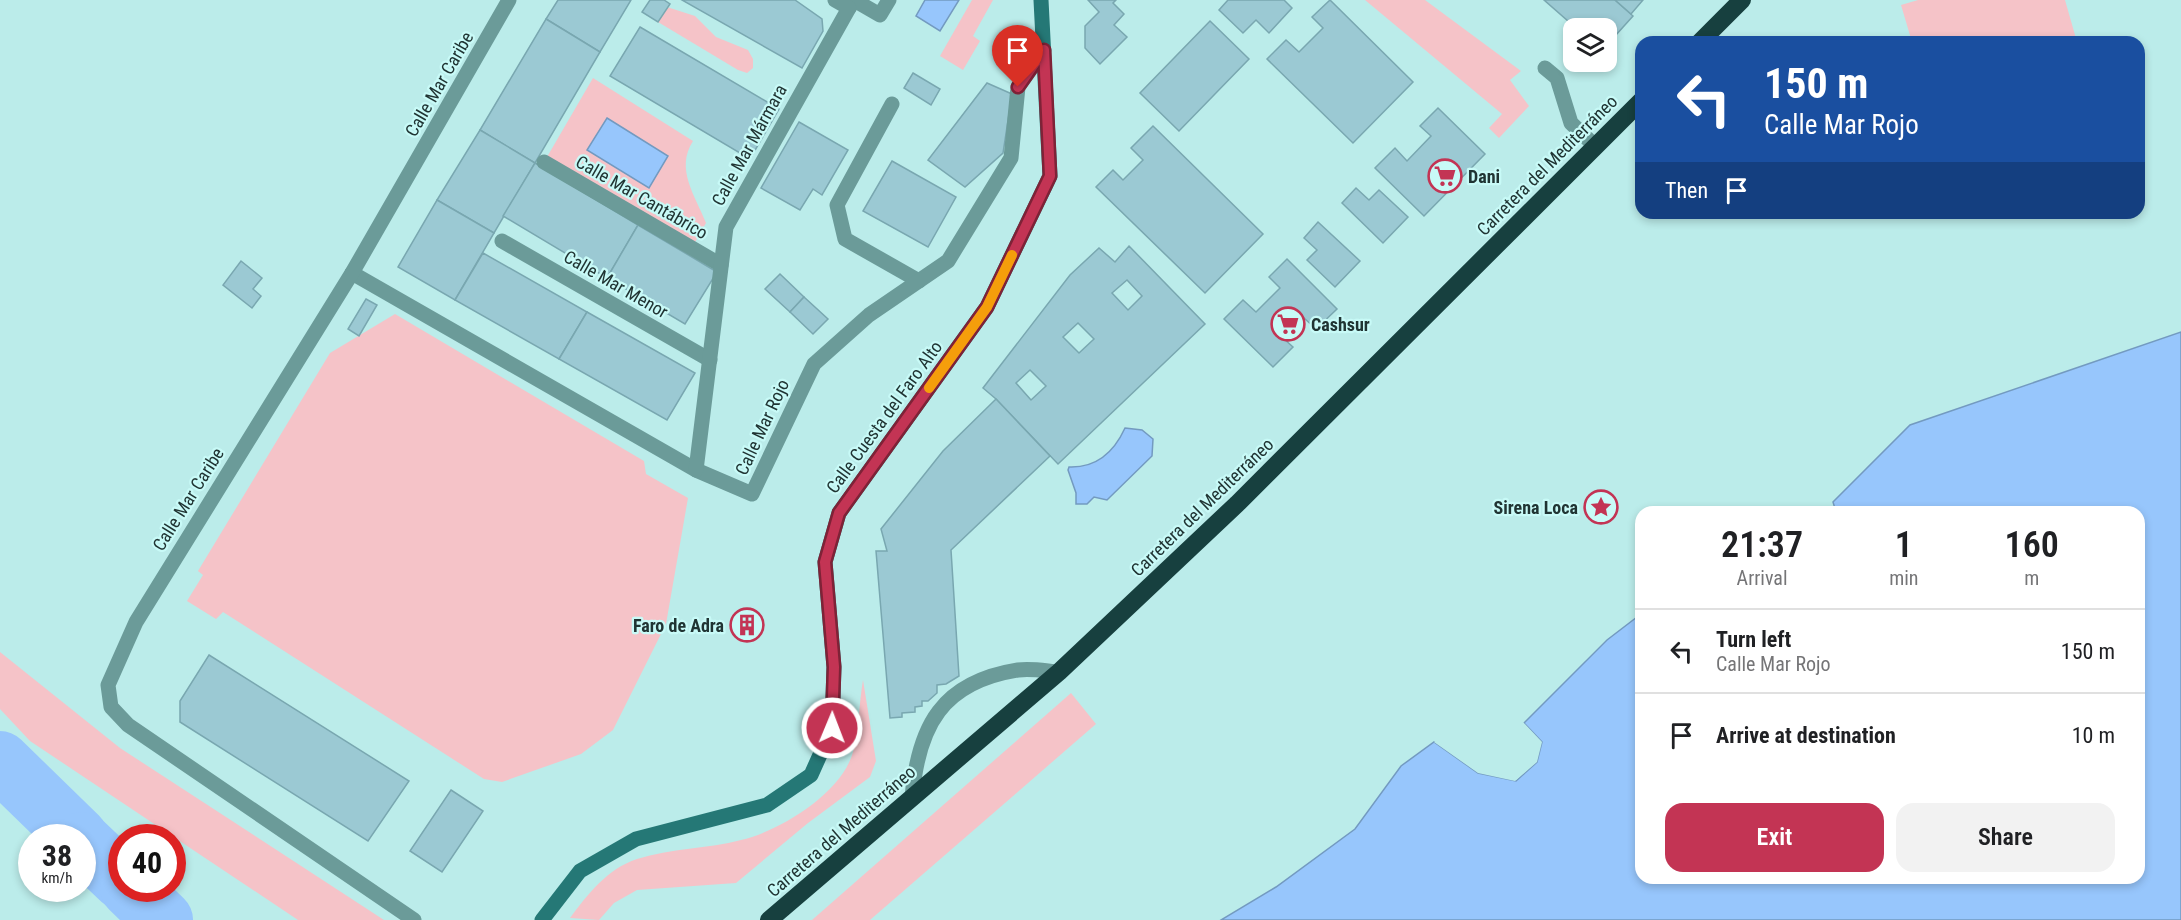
<!DOCTYPE html>
<html lang="en">
<head>
<meta charset="utf-8">
<style>
	:root { --surface:#fff; --page:#f2f2f2; --text:#202124; --muted:#757577; --line:#e0e0e0; --accent:#c33454 }
	body { margin:0; font-family:"Roboto Condensed",sans-serif; background:var(--page); color:var(--text); height:100vh; display:flex; flex-direction:column; font-size:22px; white-space:nowrap }
	* { box-sizing:border-box; margin:0 }
	p { font-size:20px; color:var(--muted) }
	.icon { flex:none; width:33px; height:33px; fill:none; stroke:currentColor; stroke-width:2; stroke-linecap:round; stroke-linejoin:round }
	.map { position:relative; flex:1; overflow:hidden }
	.sheet { position:absolute; left:1635px; top:506px; width:510px; height:378px; display:flex; flex-direction:column; background:var(--surface); border-radius:18px; box-shadow:0 3px 9px #0003 }
	.sheet>* { flex:none }
	.banner { position:absolute; left:1635px; top:36px; width:510px; height:183px; border-radius:18px; box-shadow:0 3px 9px #0003; background:#1a4fa0; color:#fff; overflow:hidden }
	.fabs { position:absolute; left:1563px; top:18px; display:grid; gap:12px }
	.fabs a { display:grid; place-items:center; width:54px; height:54px; border-radius:12px; background:var(--surface); box-shadow:0 3px 9px #0003; font-size:30px }
	.speed { position:absolute; left:18px; top:824px; display:flex; gap:12px; font-size:30px; font-weight:700; text-align:center }
	.speed>* { display:grid; place-content:center; width:78px; height:78px; border-radius:50%; background:var(--surface); box-shadow:0 3px 9px #0003; line-height:1 }
	.speed small { font-size:15px; font-weight:400 }
	.speed .limit { border:9px solid #d22; background:#fff; color:#111 }
	.pin { position:absolute; display:grid; place-items:center; width:51px; height:51px; color:#fff; margin:-62px -26px; border-radius:50% 50% 50% 0; rotate:-45deg; box-shadow:0 0 6px #0007 }
	.pin .icon { rotate:45deg }
	.me { position:absolute; width:66px; margin:-33px; rotate:1deg; stroke-linejoin:round; filter:drop-shadow(0 0 4px #0008) }
	.turn { display:flex; align-items:center; gap:21px; height:126px; padding:0 30px; font-size:27px }
	.turn .icon { width:78px; height:78px; stroke-width:2.5 }
	.turn b { display:block; font-size:42px; line-height:51px }
	.then { display:flex; align-items:center; height:57px; padding:0 30px; background:#0003; gap:12px; font-size:22px }
	.eta { display:flex; justify-content:space-evenly; align-items:center; height:102px; text-align:center }
	.eta b { font-size:36px; font-weight:600; line-height:42px }
	.action { display:flex; gap:12px; margin-top:auto; padding:12px 30px }
	.action a { flex:1; height:69px; border-radius:18px; background:var(--accent); color:#fff; font-size:24px; font-weight:600; line-height:69px; text-align:center }
	.action a+a { background:var(--page); color:var(--text) }
	ul { padding:0; list-style:none }
	li { display:flex; align-items:center; gap:18px; height:84px; padding:0 30px; border-top:2px solid var(--line) }
	li div { flex:1 }
	li b { display:block; font-size:22px }
	li em { font-style:normal }
	.map>svg:first-child { display:block }
	.green { fill:#f5c3c8 }
	.water { fill:#97c6fc; stroke:#739ac0; stroke-width:1.5 }
	.pier { fill:#bbecea }
	.lines { fill:none; stroke-linecap:round; stroke-linejoin:round }
	.river { stroke:#97c6fc; stroke-width:60 }
	.building { fill:#9bc9d3; stroke:#79a7b0; stroke-width:1.5; fill-rule:evenodd }
	.lane { stroke:#6b9b99; stroke-width:15 }
	.street { stroke:#6b9b99; stroke-width:15 }
	.secondary { stroke:#257876; stroke-width:15 }
	.highway { stroke:#17403f; stroke-width:18 }
	.route-casing { stroke:#7f2237; stroke-width:15 }
	.route { stroke:#c33454; stroke-width:10 }
	.slow { stroke:#f59e0b; stroke-width:10 }
	.labels { text-anchor:middle; dominant-baseline:central; stroke-width:4.5; stroke-linejoin:round; paint-order:stroke }
	.street-label { font-size:18px; fill:#203433; stroke:#c8faf7 }
	.poi-label { font-size:18px; font-weight:bold; fill:#203433; stroke:#c8faf7; text-anchor:start }
</style>
</head>
<body>
<div class="map">
<svg width="2181" height="920" viewBox="0 0 2181 920">
	<rect width="100%" height="100%" fill="#bbecea"/>
	<g class="green">
		<path d="M972,0h21l-20,36 7,5 -17,29 -23,-14z"/>
		<path d="M1365,0h60l96,71 -11,9 19,26 -30,32 -10,-10 13,-14z"/>
		<path d="M1918,0h147l12,42h-165l-11,-37z"/>
		<path d="M667,7l28,9 21,21 32,13 5,9v9l-6,5 -9,-3 -80,-48z"/>
		<path d="M593,78l100,63c-18,28 2,54 13,82l-12,21 -147,-87z"/>
		<path d="M395,314l249,147 2,13 42,24 -22,126 -53,106 -32,24 -79,28 -18,-3 -261,-167 -7,7 -29,-18 16,-26 -5,-4 132,-218z"/>
		<path d="M0,652l120,96 264,172h-86l-268,-179 -30,-32z"/>
		<path d="M863,680l13,81 -6,16 -62,46 -72,60 -99,7 -23,13 -15,17 -29,-2c18,-24 37,-49 67,-59 34,-11 71,-10 104,-19 39,-9 101,-47 112,-88 6,-23 6,-49 10,-72z"/>
		<path d="M1071,693l25,31 -226,196h-58z"/>
	</g>
	<g class="water">
		<path d="M925,0h34l-19,31 -24,-15z"/>
		<path d="M607,118l61,38 -19,32 -62,-38z"/>
		<path d="M2181,332v588h-960l55,-33 79,-58 46,-63 33,-24 44,31 38,8 21,-19 5,-20 -18,-19 83,-83 34,-26v264h498v-366h-303l-3,-10 77,-77z"/>
		<path d="M1125,428l17,2 11,9 -1,17 -45,44 -13,-3 -7,7h-11v-11l-8,-23 1,-3c27,1 45,-15 56,-39z"/>
	</g>
	<path class="pier" d="M1522,721l20,21 -5,20 -22,19 -37,-8 -44,-31 3,-2 42,30 36,8 20,-17 4,-18 -18,-18z"/>
	<g class="lines">
		<g class="river">
			<path d="M0,761l78,76"/>
			<path d="M82,842l40,38"/>
			<path d="M130,888l33,32"/>
		</g>
	</g>
	<g class="building">
		<path d="M558,0h73l-31,52 -54,-33z"/>
		<path d="M650,0h14l6,4 -12,18 -16,-10z"/>
		<path d="M682,0h113l27,19 1,12 -21,37z"/>
		<path d="M1088,0h28l-3,3 11,11 -10,11 13,12 -27,27 -15,-16v-22l14,-14z"/>
		<path d="M1228,0h56l8,8 -23,25 -13,-13 -13,13 -24,-23z"/>
		<path d="M1330,0l83,82 -60,61 -86,-84 19,-19 13,12 24,-24 -11,-11z"/>
		<path d="M1544,0h71l18,16 -27,30v-18h-30z"/>
		<path d="M1615,0h28l-12,14z"/>
		<path d="M546,19l54,33 -65,111 -55,-33z"/>
		<path d="M1210,21l39,38 -70,72 -39,-38z"/>
		<path d="M640,27l139,82 -29,50 -140,-83z"/>
		<path d="M913,73l27,16 -9,16 -27,-17z"/>
		<path d="M987,83l25,11 -9,59 -38,34 -37,-27z"/>
		<path d="M1438,108l47,46 -61,62 -49,-48 20,-20 12,13 24,-25 -11,-10z"/>
		<path d="M799,122l49,28 -26,45 -9,-6 -13,21 -39,-22z"/>
		<path d="M1153,126l110,108 -58,59 -109,-106 17,-17 10,10 20,-20 -12,-12z"/>
		<path d="M480,130l55,33 -41,70 -57,-33z"/>
		<path d="M892,161l64,36 -28,50 -65,-36z"/>
		<path d="M535,163l103,62 -31,53 -104,-62z"/>
		<path d="M1356,188l13,12 10,-10 29,27 -25,26 -41,-40z"/>
		<path d="M437,200l57,33 -39,67 -57,-33z"/>
		<path d="M1318,222l42,39 -25,26 -28,-27 10,-10 -13,-12z"/>
		<path d="M638,225l79,47 -32,52 -78,-46z"/>
		<path d="M1129,246l76,78 -147,140 -62,-65 -13,-11 87,-113 29,-27 16,14zM1127,280l15,16 -14,14 -16,-17zM1078,323l16,16 -15,14 -16,-16zM1030,370l16,16 -15,14 -15,-17z"/>
		<path d="M483,253l104,59 -28,47 -104,-59z"/>
		<path d="M1287,259l50,50 -21,20 -12,-11 -21,20 10,9 -20,20 -49,-48 19,-19 13,12 24,-24 -11,-11z"/>
		<path d="M241,261l21,17 -9,11 8,7 -9,12 -29,-23z"/>
		<path d="M780,274l24,23 -14,15 -25,-23z"/>
		<path d="M804,297l24,22 -15,15 -23,-22z"/>
		<path d="M366,299l11,6 -18,31 -11,-7z"/>
		<path d="M587,312l108,61 -28,47 -108,-61z"/>
		<path d="M996,399l54,57 -99,94 8,126 -13,8 -9,1v8l-9,8h-6v5l-7,1v5l-13,1v4l-12,1 -14,-167h11l-6,-22 62,-78z"/>
		<circle cx="747" cy="625" r="14"/>
		<path d="M209,655l200,126 -41,60 -188,-119v-21z"/>
		<path d="M451,790l32,21 -41,61 -32,-21z"/>
	</g>
	<g class="lines">
		<g class="lane">
			<path d="M1545,68l12,10 14,45 24,23"/>
			<path d="M892,104l-55,101 8,34 74,42"/>
			<path d="M912,798c6,-72 30,-116 106,-128 13,-2 28,1 41,2"/>
		</g>
		<g class="street">
			<path d="M849,8l5,-8 26,15 9,-15"/>
			<path d="M544,162l177,103"/>
			<path d="M502,241l208,119"/>
			<path d="M352,273l344,197 56,24 62,-130 55,-49 79,-54 63,-103 7,-71 26,-37"/>
			<path d="M696,470l30,-243 123,-219 -14,-8"/>
			<path d="M414,920l-286,-195 -17,-18 -3,-22 28,-63 216,-349 157,-273"/>
		</g>
		<path class="secondary" d="M542,920l38,-49 56,-32 131,-34 44,-30 21,-47 2,-61 -9,-105 14,-49 148,-206 63,-131 -9,-176"/>
		<g class="highway">
			<path d="M1700,42l42,-42"/>
			<path d="M769,920l290,-248 178,-168 404,-403"/>
		</g>
	</g>
	<g class="lines">
		<defs>
			<path id="route" d="M832,728l2,-61 -9,-105 14,-49 148,-206 63,-131 -6,-126 -26,37"/>
		</defs>
		<use href="#route" class="route-casing"/>
		<use href="#route" class="route"/>
		<path class="slow" d="M929,388l58,-81 25,-52"/>
	</g>
	<defs>
		<symbol id="supermarket-ring" viewBox="-11 -11 22 22"><circle r="9.5" fill="#c8faf7" stroke="#c33454" stroke-width="1.5"/><path d="M-6-5.5h2.5l.6 2H6L4.5 2H-2.5L-4.4-4H-6ZM-1.5 3.2a1.3 1.3 0 1 0 .1 0ZM3 3.2a1.3 1.3 0 1 0 .1 0Z" fill="#c33454"/></symbol>
		<symbol id="sight-ring" viewBox="-11 -11 22 22"><circle r="9.5" fill="#c8faf7" stroke="#c33454" stroke-width="1.5"/><path d="M0-6L1.8-2.2L6-1.7L2.9 1.2L3.7 5.4L0 3.3L-3.7 5.4L-2.9 1.2L-6-1.7L-1.8-2.2Z" fill="#c33454"/></symbol>
		<symbol id="building-ring" viewBox="-11 -11 22 22"><circle r="9.5" fill="#c8faf7" stroke="#c33454" stroke-width="1.5"/><path d="M-4-6H4V6H1V3H-1V6H-4ZM-2.5-4.3h1.7v1.8h-1.7ZM.8-4.3h1.7v1.8H.8ZM-2.5-1h1.7V.8h-1.7ZM.8-1h1.7V.8H.8Z" fill="#c33454"/></symbol>
	</defs>
	<g fill-rule="evenodd">
		<use href="#supermarket-ring" x="1426" y="157" width="38" height="38"/>
		<use href="#supermarket-ring" x="1269" y="305" width="38" height="38"/>
		<use href="#sight-ring" x="1582" y="488" width="38" height="38"/>
		<use href="#building-ring" x="728" y="606" width="38" height="38"/>
	</g>
	<g class="labels">
		<g class="street-label">
			<text transform="translate(439 84) rotate(-60)">Calle Mar Caribe</text>
			<text transform="translate(749 145) rotate(-61)">Calle Mar Mármara</text>
			<text transform="translate(1547 165) rotate(-45)">Carretera del Mediterráneo</text>
			<text transform="translate(642 197) rotate(30)">Calle Mar Cantábrico</text>
			<text transform="translate(616 284) rotate(30)">Calle Mar Menor</text>
			<text transform="translate(884 417) rotate(-54)">Calle Cuesta del Faro Alto</text>
			<text transform="translate(762 427) rotate(-65)">Calle Mar Rojo</text>
			<text transform="translate(188 499) rotate(-58)">Calle Mar Caribe</text>
			<text transform="translate(1202 507) rotate(-44)">Carretera del Mediterráneo</text>
			<text transform="translate(841 831) rotate(-41)">Carretera del Mediterráneo</text>
		</g>
		<g class="poi-label">
			<text x="1468" y="176">Dani</text>
			<text x="1311" y="324">Cashsur</text>
			<text x="1578" y="507" text-anchor="end">Sirena Loca</text>
			<text x="724" y="625" text-anchor="end">Faro de Adra</text>
		</g>
	</g>
</svg>
<div class="fabs">
<a><svg class="icon" aria-label="layers" viewBox="0 0 24 24"><path d="M12 4l9 5-9 5-9-5zM3 14l9 5 9-5"/></svg></a>
</div>
<div class="speed"><div>38<small>km/h</small></div><div class="limit">40</div></div>
<div class="pin" style="left:1018px;top:87px;background:#d93025"><svg class="icon" aria-label="arrive" viewBox="0 0 24 24"><path d="M6 21V4h12l-3 4 3 4H6"/></svg></div>
<svg class="me" style="left:832px;top:728px" viewBox="-20 -20 40 40"><circle r="17" fill="#c33454" stroke="#fff" stroke-width="3"/><path d="M0-11L8 9 0 5-8 9z" fill="#fff"/></svg>
<div class="banner">
<div class="turn"><svg class="icon" aria-label="left" viewBox="0 0 24 24"><path d="M17 20v-9H6M10 6l-5 5 5 5"/></svg><div><b>150 m</b>Calle Mar Rojo</div></div>
<div class="then">Then<svg class="icon" aria-label="arrive" viewBox="0 0 24 24"><path d="M6 21V4h12l-3 4 3 4H6"/></svg></div>
</div>
<section class="sheet">
<div class="eta">
<div><b>21:37</b><p>Arrival</p></div>
<div><b>1</b><p>min</p></div>
<div><b>160</b><p>m</p></div>
</div>
<ul>
<li><svg class="icon" aria-label="left" viewBox="0 0 24 24"><path d="M17 20v-9H6M10 6l-5 5 5 5"/></svg><div><b>Turn left</b><p>Calle Mar Rojo</p></div><em>150 m</em></li>
<li><svg class="icon" aria-label="arrive" viewBox="0 0 24 24"><path d="M6 21V4h12l-3 4 3 4H6"/></svg><div><b>Arrive at destination</b></div><em>10 m</em></li>
</ul>
<div class="action"><a>Exit</a><a>Share</a></div>
</section>
</div>
</body>
</html>
